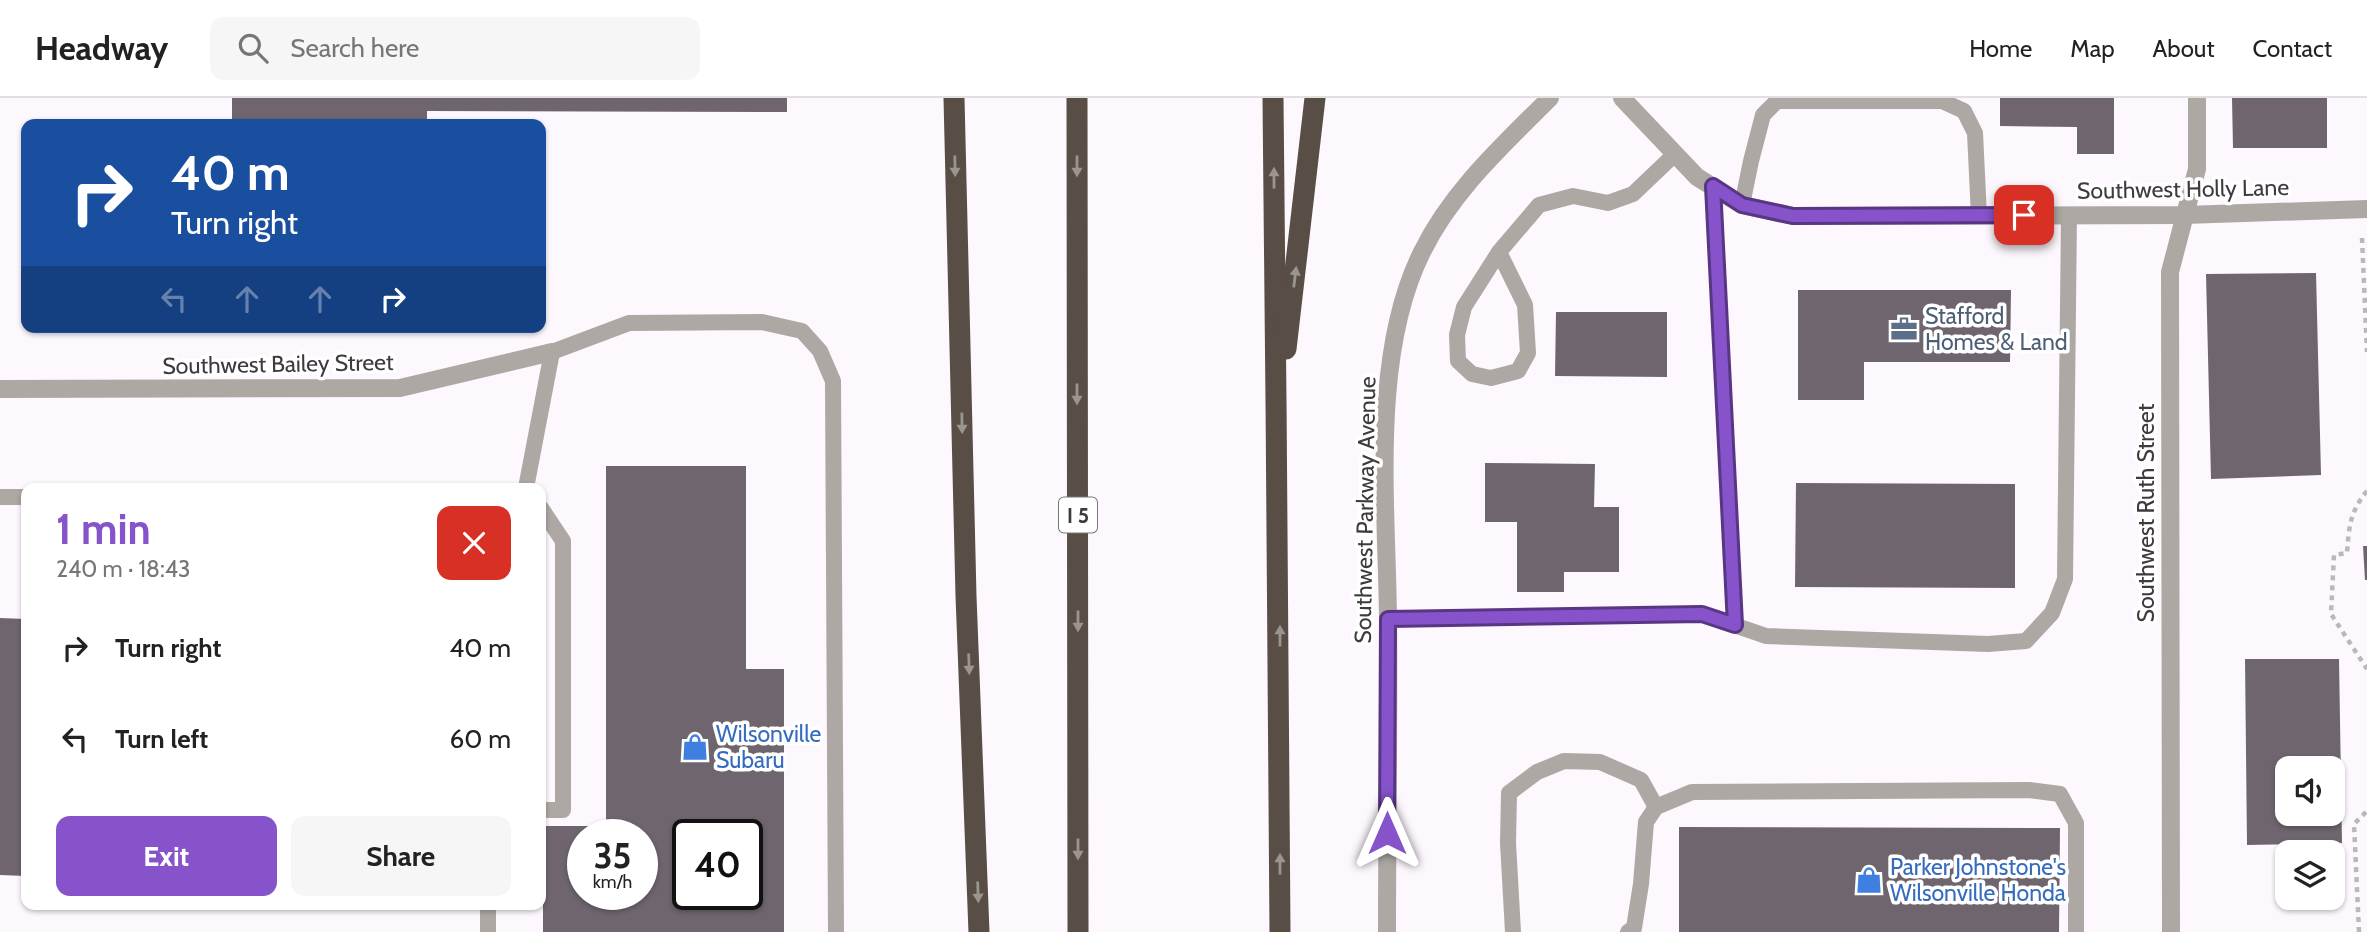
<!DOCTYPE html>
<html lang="en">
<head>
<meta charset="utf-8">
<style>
	:root { --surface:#fff; --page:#f6f6f6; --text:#222; --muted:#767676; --line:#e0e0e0; --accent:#8753cb }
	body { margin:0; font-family:Cabin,sans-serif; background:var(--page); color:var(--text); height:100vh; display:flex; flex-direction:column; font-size:26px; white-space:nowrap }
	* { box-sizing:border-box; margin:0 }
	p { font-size:23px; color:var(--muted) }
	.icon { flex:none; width:38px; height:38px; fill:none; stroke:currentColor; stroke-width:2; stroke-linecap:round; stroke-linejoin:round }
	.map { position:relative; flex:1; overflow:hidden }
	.side { position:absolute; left:21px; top:385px; width:525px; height:427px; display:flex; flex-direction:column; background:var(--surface); border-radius:14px; box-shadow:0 2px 5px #0004 }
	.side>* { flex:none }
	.hud { position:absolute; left:21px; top:21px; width:525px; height:214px; border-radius:14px; box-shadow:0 2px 5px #0004; background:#1a4fa0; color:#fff; overflow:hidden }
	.controls { position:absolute; left:2275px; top:658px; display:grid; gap:14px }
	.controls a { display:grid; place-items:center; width:70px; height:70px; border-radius:14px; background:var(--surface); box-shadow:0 2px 5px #0004; font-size:35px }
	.speed { position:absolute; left:567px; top:721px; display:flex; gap:14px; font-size:35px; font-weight:700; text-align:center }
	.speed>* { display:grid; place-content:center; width:91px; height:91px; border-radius:50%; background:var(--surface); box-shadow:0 2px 5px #0004; line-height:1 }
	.speed small { font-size:18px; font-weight:400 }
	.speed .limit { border:4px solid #111; border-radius:10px; background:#fff; color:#111 }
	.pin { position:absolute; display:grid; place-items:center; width:60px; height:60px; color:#fff; margin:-30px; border-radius:14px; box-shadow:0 4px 10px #0006 }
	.me { position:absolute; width:77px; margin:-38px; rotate:0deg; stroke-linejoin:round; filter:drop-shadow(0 0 5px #0008) }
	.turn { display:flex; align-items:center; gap:24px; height:147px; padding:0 35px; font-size:32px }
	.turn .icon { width:91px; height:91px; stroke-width:2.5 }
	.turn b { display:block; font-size:49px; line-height:60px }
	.lanes { display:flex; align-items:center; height:66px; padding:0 35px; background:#0003; justify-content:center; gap:35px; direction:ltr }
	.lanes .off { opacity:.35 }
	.round { display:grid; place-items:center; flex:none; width:74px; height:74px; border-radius:14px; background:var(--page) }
	.head { display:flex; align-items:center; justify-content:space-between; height:119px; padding:0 35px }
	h1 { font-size:42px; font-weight:700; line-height:52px; color:var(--accent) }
	.primary-button { display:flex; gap:14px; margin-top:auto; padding:14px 35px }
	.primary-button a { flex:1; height:80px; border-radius:14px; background:var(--accent); color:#fff; font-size:28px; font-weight:700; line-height:80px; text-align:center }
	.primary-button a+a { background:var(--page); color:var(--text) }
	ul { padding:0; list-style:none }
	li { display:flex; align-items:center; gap:21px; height:91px; padding:0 35px }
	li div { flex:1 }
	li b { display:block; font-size:26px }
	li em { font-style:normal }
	header { display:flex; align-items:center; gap:42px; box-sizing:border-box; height:98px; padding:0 35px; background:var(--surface); border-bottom:2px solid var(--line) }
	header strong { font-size:33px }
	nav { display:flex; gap:38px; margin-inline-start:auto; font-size:24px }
	.search { width:490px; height:63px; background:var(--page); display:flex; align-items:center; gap:18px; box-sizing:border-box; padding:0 24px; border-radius:14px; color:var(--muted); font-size:26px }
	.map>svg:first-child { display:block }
	.building { fill:#6f656f; fill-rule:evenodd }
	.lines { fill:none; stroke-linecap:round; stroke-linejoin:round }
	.path { stroke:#bcb7bd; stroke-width:4.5; stroke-dasharray:5 5; stroke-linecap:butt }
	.service { stroke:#ada8a3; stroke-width:16 }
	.minor { stroke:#ada8a3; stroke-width:18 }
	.tertiary { stroke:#ada8a3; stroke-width:18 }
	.motorway { stroke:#584e45; stroke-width:21 }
	.oneway { fill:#9b958f }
	.route-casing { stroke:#583684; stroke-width:18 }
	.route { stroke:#8753cb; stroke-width:12 }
	.labels { text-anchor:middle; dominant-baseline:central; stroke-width:7; stroke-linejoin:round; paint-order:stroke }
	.shield { fill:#fff; stroke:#787578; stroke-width:2 }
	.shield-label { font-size:21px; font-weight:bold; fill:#3e3a3e }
	.street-label { font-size:23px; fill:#3e3a3e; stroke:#fff }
	.service-label { font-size:23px; fill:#4e5e75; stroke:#fff; text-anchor:start }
	.shop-label { font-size:23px; fill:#366cbe; stroke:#fff; text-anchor:start }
</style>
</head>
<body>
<header>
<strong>Headway</strong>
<div class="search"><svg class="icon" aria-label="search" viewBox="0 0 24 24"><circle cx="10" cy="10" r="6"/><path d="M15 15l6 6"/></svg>Search here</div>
<nav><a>Home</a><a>Map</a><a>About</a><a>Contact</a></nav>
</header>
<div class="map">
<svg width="2367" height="834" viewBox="0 0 2367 834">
	<rect width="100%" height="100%" fill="#fdf7fe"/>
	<g class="building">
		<path d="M232,0h555v14l-360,-1v13h-195z"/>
		<path d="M2000,0h114v56h-37v-27l-77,-1z"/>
		<path d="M2232,0h95v50h-94z"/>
		<path d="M2316,175l5,202 -110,4 -5,-205z"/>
		<path d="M1798,192h213l-1,72h-146v38h-66z"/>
		<path d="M1556,214h111v65l-112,-1z"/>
		<path d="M1485,365l110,1 -1,43h25v65h-55v20h-47v-70h-32z"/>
		<path d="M606,368h140v203h38v263h-241v-106h63zM583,737h59v59h-59zM688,737h59v59h-59z"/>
		<path d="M1796,385l219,1v104l-220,-1z"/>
		<path d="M2363,448h4v34h-2z"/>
		<path d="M0,520l26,1v257l-26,-1z"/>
		<path d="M2245,561h94l3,184 -95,2zM2287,670h46v46h-46z"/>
		<path d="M1679,729l381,1 -1,104h-380z"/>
	</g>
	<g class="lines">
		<g class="path">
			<path d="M2362,140l5,114"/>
			<path d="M2367,393c-17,21 -18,35 -20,62l-13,2 -3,59 36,55"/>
			<path d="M2359,834l-5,-108 13,-13"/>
		</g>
		<g class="service">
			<path d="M1713,88l22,439"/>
			<path d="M1742,107l9,-44 12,-46 14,-14h165l22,10 11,22 4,83"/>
			<path d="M1499,154l26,53 3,48 -10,18 -27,7 -19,-4 -14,-13 -1,-26 7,-28 35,-55 40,-47 34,-9 35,7 25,-9 42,-40"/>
			<path d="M526,390l26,-136 77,-29 133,-1 40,9 18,20 13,30 3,551"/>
			<path d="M0,399h26"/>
			<path d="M541,410l22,33v269h-22"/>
			<path d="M1388,521l314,-5 64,22 222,8 38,-3 26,-28 13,-34 4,-364"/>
			<path d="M488,807v27"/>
			<path d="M1513,834l-5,-89 1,-50 28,-21 27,-11 36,1 41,18 15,27"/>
			<path d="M1628,834l6,-4 7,-44 5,-62 10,-15 36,-15 337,-2 31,4 16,29v109"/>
		</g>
		<g class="minor">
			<path d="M1622,0l75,79 45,28 51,11 392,-1 182,-6"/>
			<path d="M2171,834l-1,-660 27,-103v-71"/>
		</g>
		<g class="tertiary">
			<path d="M0,291l400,-1 152,-36"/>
			<path d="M1387,834c0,-104 2,-209 1,-313 -1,-114 -18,-263 34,-367 30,-61 81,-107 128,-154"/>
		</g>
		<g class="motorway">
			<path d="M954,0l12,498 13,336"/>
			<path d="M1077,0l1,834"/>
			<path d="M1273,0c2,278 7,556 7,834"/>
			<path d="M1286,251l29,-251"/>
		</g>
	</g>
	<defs><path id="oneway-solid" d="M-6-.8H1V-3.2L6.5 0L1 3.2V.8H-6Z" transform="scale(1.75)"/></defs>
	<g class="oneway">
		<use href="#oneway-solid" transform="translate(955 68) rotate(89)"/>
		<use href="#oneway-solid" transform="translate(1077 68) rotate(90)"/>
		<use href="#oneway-solid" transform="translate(1274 80) rotate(-90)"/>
		<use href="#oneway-solid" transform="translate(1295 179) rotate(-83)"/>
		<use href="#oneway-solid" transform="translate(1077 296) rotate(90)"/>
		<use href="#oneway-solid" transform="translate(962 325) rotate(89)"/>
		<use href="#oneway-solid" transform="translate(1078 523) rotate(90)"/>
		<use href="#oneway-solid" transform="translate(1280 538) rotate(-90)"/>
		<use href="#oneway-solid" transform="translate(969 566) rotate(88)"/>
		<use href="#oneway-solid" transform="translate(1078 751) rotate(90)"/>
		<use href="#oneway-solid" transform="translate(1280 766) rotate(-90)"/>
		<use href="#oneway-solid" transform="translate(978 794) rotate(88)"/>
	</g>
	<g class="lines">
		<defs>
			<path id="route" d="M1387,735l1,-214 314,-5 33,11 -22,-439 29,19 51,11 231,-1"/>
		</defs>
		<use href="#route" class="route-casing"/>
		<use href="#route" class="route"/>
	</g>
	<defs>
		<symbol id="office-bare" viewBox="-9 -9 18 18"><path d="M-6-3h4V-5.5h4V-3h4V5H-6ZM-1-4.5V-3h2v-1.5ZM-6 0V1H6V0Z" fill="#5c6f8a" stroke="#fff" stroke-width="2.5" paint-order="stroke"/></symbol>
		<symbol id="shop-bare" viewBox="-9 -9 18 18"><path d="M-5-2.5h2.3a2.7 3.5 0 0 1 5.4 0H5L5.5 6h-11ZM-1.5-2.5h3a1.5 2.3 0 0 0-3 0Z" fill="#3f7fe0" stroke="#fff" stroke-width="2.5" paint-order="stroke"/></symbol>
	</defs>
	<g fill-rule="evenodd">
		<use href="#office-bare" x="1885" y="212" width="38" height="38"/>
		<use href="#shop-bare" x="676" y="630" width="38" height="38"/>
		<use href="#shop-bare" x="1850" y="763" width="38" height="38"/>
	</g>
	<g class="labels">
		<rect class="shield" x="1059" y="399.5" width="38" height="35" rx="5"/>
		<g class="shield-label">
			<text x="1078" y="417">I 5</text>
		</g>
		<g class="street-label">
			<text transform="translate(2183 91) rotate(-1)">Southwest Holly Lane</text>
			<text transform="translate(278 266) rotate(-1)">Southwest Bailey Street</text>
			<text transform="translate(1365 412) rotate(-89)">Southwest Parkway Avenue</text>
			<text transform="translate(2146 415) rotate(-90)">Southwest Ruth Street</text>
		</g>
		<g class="service-label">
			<text x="1925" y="218">Stafford<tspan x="1925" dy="26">Homes &amp; Land</tspan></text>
		</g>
		<g class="shop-label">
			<text x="716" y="636">Wilsonville<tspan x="716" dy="26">Subaru</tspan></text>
			<text x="1890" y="769">Parker Johnstone's<tspan x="1890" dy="26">Wilsonville Honda</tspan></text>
		</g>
	</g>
</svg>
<div class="controls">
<a><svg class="icon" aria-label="sound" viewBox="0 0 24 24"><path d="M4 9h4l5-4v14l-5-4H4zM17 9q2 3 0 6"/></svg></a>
<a><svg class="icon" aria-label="layers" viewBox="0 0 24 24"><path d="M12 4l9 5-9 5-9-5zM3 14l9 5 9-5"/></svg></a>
</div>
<div class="speed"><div>35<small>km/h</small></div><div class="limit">40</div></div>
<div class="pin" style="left:2024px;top:117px;background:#d93025"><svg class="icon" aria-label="arrive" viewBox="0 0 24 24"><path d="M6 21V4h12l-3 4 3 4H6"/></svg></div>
<svg class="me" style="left:1387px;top:735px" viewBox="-20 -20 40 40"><path d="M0-17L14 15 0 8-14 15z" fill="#8753cb" stroke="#fff" stroke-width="4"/></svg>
<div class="hud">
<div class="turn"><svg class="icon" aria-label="right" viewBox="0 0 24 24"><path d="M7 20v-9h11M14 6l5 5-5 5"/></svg><div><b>40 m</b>Turn right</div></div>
<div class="lanes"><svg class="icon off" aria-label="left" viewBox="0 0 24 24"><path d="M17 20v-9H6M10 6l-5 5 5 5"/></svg><svg class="icon off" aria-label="ahead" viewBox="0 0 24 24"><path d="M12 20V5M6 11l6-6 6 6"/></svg><svg class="icon off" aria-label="ahead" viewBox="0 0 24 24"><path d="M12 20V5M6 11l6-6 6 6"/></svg><svg class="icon" aria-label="right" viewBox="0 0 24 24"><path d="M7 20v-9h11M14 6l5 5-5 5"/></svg></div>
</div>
<section class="side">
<div class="head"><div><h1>1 min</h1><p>240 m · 18:43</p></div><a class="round" style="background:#d93025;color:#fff"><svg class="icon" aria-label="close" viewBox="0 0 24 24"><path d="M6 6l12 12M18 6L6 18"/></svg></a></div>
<ul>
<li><svg class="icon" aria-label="right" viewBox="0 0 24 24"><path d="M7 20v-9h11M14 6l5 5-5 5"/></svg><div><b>Turn right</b></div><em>40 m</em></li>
<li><svg class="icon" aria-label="left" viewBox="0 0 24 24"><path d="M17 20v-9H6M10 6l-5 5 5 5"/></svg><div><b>Turn left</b></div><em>60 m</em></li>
</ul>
<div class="primary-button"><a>Exit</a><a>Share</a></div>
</section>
</div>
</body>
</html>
